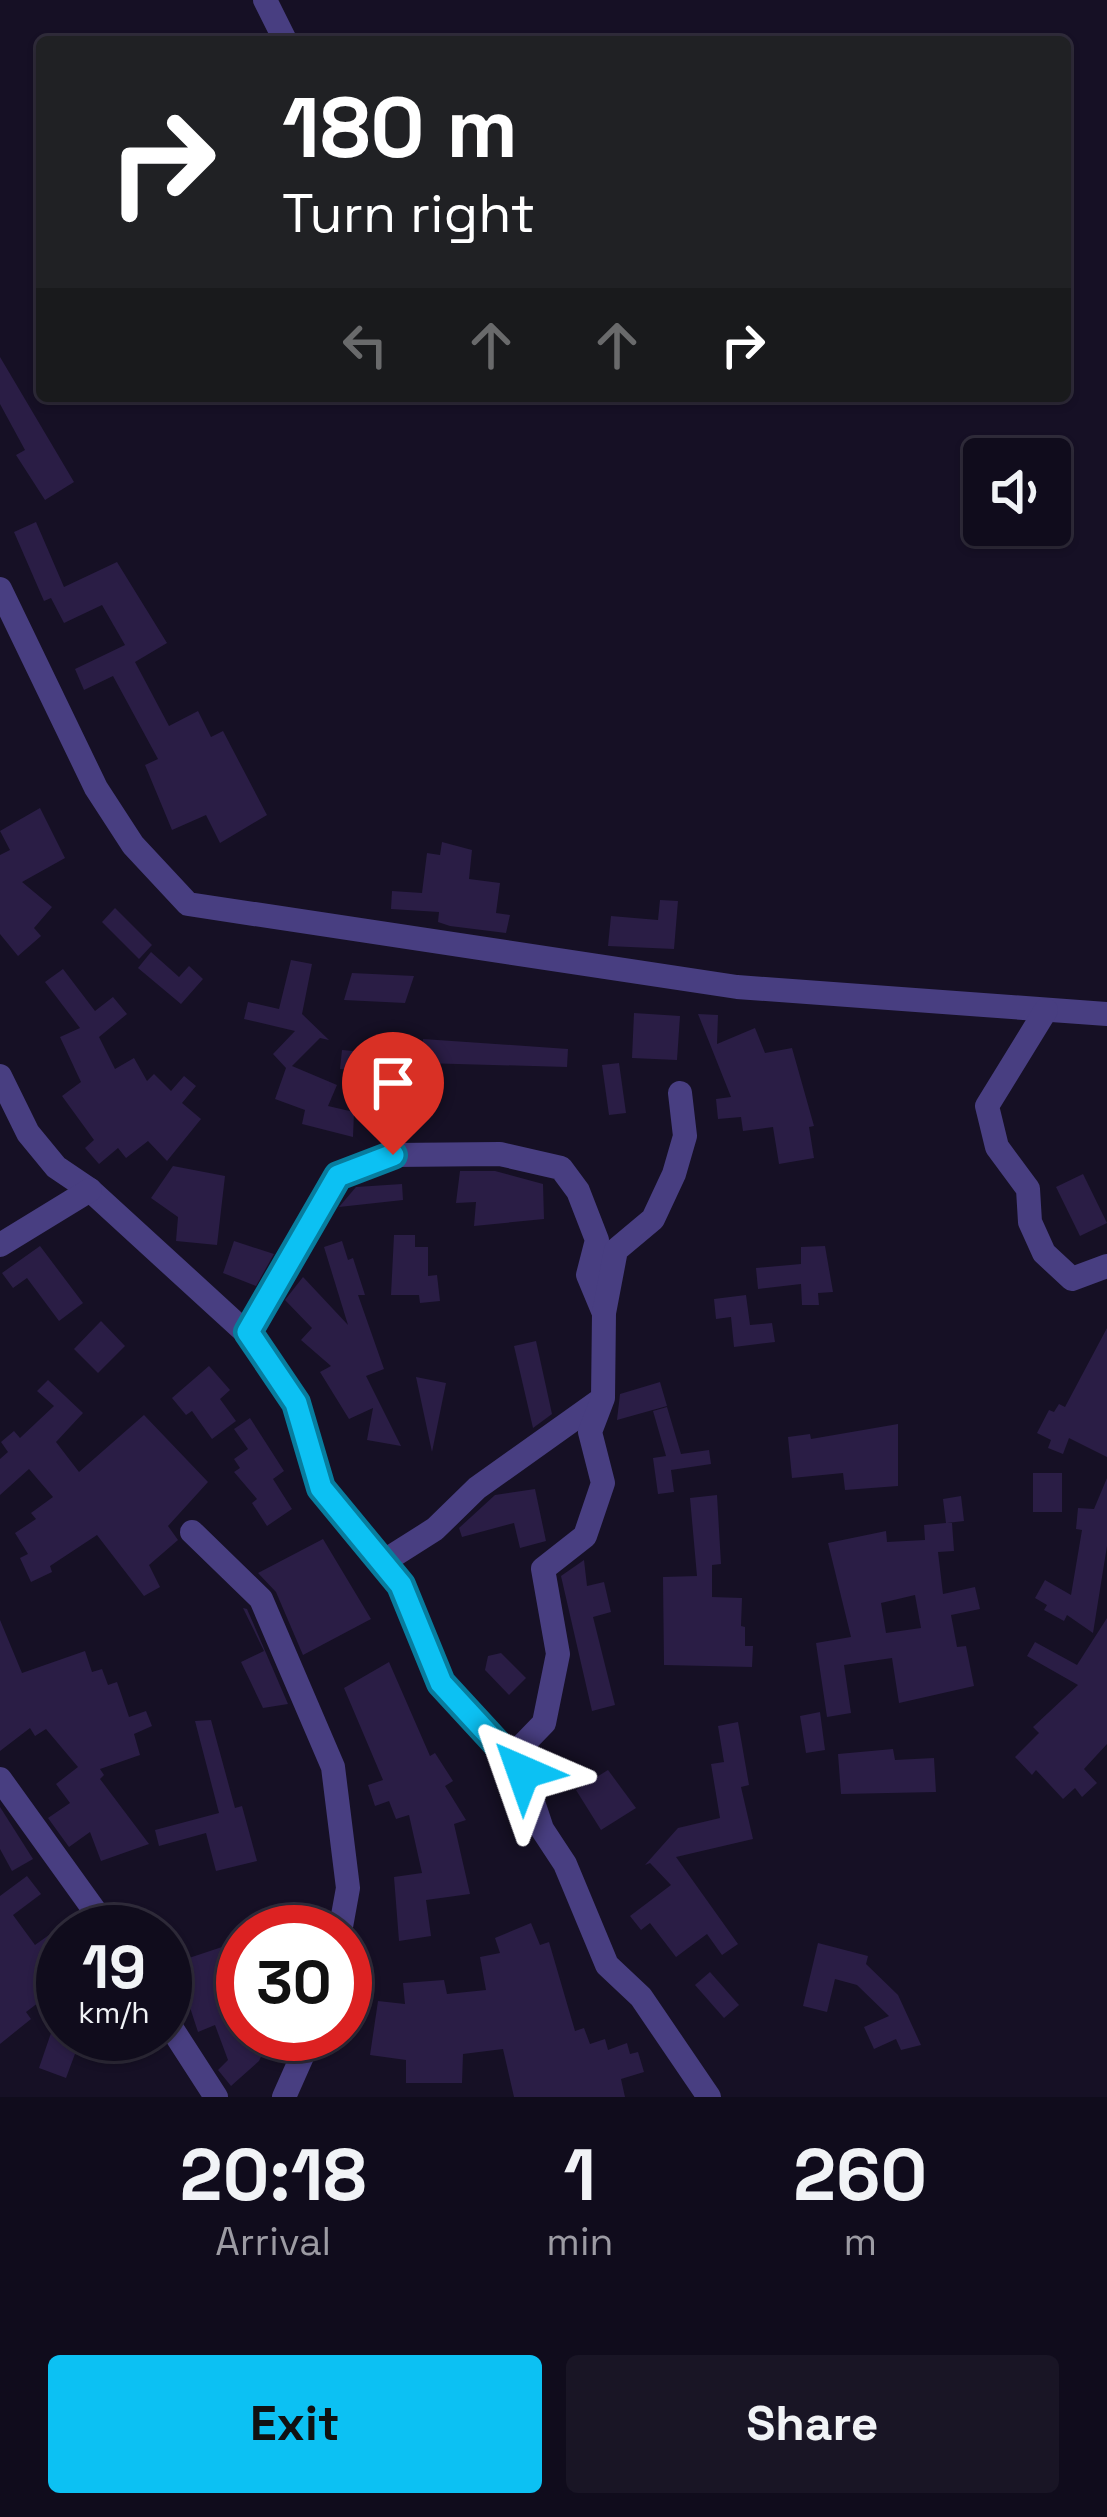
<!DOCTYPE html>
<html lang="en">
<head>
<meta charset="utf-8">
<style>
	:root { --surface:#100c1c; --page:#191525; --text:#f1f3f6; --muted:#9c9ba3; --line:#302c3b; --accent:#0cc1f3 }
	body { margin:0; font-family:"Space Grotesk",sans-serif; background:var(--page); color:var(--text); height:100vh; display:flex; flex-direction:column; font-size:45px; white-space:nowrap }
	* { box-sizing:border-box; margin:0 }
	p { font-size:39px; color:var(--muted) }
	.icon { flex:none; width:66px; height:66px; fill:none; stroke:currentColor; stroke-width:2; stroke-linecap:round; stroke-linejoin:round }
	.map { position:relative; height:2097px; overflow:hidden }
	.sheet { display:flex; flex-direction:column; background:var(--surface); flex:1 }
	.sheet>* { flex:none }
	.hud { position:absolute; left:36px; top:36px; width:1035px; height:366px; border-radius:12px; box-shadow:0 3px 9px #0004,0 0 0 3px var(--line); background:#202124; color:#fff; overflow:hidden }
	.controls { position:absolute; left:963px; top:438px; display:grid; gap:24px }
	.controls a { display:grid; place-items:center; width:108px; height:108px; border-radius:12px; background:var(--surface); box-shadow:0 3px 9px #0004,0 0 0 3px var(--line); font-size:60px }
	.speed { position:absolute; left:36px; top:1905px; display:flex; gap:24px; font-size:60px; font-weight:700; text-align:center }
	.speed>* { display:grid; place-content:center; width:156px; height:156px; border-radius:50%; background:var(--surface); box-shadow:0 3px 9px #0004,0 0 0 3px var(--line); line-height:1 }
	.speed small { font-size:30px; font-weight:400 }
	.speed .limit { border:18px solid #d22; background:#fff; color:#111 }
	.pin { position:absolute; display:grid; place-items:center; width:102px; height:102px; color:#fff; margin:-123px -51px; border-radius:50% 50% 50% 0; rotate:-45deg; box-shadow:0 0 12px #0007 }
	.pin .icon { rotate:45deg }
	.me { position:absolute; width:132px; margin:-66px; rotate:317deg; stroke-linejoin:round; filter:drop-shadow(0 0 9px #0008) }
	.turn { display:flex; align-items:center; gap:42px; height:252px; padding:0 48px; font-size:54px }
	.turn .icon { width:156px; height:156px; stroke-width:2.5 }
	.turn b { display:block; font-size:84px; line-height:102px }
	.lanes { display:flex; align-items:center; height:114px; padding:0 48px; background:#0003; justify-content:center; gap:60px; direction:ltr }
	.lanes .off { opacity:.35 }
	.eta { display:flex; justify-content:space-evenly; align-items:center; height:204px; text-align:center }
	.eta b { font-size:72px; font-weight:600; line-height:84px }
	.button { display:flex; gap:24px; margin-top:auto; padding:24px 48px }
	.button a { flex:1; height:138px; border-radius:12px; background:var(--accent); color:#111; font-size:48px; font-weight:600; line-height:138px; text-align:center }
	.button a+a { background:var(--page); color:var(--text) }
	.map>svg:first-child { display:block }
	.building { fill:#2a1d45; fill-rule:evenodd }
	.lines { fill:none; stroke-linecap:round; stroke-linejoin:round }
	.minor { stroke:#483e81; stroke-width:24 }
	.route-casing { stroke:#087d9e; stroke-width:30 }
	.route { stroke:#0cc1f3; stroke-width:21 }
</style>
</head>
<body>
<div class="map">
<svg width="1107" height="2097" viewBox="0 0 1107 2097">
	<rect width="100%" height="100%" fill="#161025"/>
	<g class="building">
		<path d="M0,357l74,125 -29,18 -29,-45 9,-5 -25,-46z"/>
		<path d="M36,522l28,65 53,-25 50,81 -32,19 34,64 29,-15 13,26 12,-6 44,84 -47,28 -14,-28 -34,15 -27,-65 13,-6 -45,-83 -29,14 -9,-21 50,-24 -23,-40 -38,18 -13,-25 -7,3 -30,-69z"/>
		<path d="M40,808l25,50 -43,24 30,25 -18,21 7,8 -23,20 -18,-22v-79l10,-5 -10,-19z"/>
		<path d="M442,842l30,8 -3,29 31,4 -4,30 14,2 -4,18 -56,-7 -12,-4 1,-10 -48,-3 1,-18 30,2 5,-40 13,2z"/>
		<path d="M660,900l18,1 -4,48 -66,-3 3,-30 47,4z"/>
		<path d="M115,908l37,37 -13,14 -37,-37z"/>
		<path d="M151,952l28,25 10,-11 14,13 -22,25 -43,-36z"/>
		<path d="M291,960l21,4 -10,50 27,26 -9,-2 -28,28 45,19 -9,21 26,6 -1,25 -51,-13 3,-14 -30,-11 11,-31 -13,-14 22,-23 -51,-12 4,-17 31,7z"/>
		<path d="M63,969l32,42 18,-14 14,17 -28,23 16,32 19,-11 13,23 7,-7 17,17 13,-15 12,10 -14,17 19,16 -34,42 -19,-20 -22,17 -8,-10 -19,16 -14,-16 9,-8 -32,-44 19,-14 -21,-45 20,-9 -35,-46z"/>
		<path d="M352,973l62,3 -9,27 -61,-3z"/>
		<path d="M634,1013l46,3 -3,44 -45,-2z"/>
		<path d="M698,1014l20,1 -1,29 38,-16 10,25 27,-5 22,78 -5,1 5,31 -35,6 -6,-37 -30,4 -2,-14 -23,2 -2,-20 15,-2z"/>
		<path d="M423,1039l145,10 -1,18 -145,-4z"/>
		<path d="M342,1050l42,4 -5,19 -39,-4z"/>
		<path d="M414,1060l2,61 -19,1 -2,-61z"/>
		<path d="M619,1063l7,50 -17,2 -7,-50z"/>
		<path d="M173,1166l52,10 -8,69 -41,-4 2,-24 -27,-19z"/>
		<path d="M460,1171h35l48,13 1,35 -70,7 2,-24 -20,1z"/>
		<path d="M1083,1174l24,49 -27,13 -24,-49z"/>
		<path d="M402,1184l1,16 -64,7 17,-20z"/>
		<path d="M394,1235h21v12h13v29l9,-1 3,26 -20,2 -1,-8h-28z"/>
		<path d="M234,1241l40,13 -18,32 -33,-13z"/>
		<path d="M342,1241l6,19 5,-2 12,37h-7l26,74 -18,7 35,70 -34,-6 6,-32 -24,11 -29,-47 11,-6 -30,-26 11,-12 -27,-28 18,-23 45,48 -24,-78z"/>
		<path d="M40,1246l43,57 -24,18 -32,-43 -14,10 -11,-15z"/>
		<path d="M825,1246l8,46 -15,1 1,12h-17l-1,-21 -43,5 -2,-21 45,-4v-17z"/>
		<path d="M746,1295l4,30 22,-2 3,19 -41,5 -3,-30 -15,2 -2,-20z"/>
		<path d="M101,1321l24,25 -27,27 -24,-24z"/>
		<path d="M1107,1328v129l-38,-19 -6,16 -15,-6 3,-8 -14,-7 12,-23 5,2 5,-8 6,3z"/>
		<path d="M536,1341l16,73 -19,14 -19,-82z"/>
		<path d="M209,1366l21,24 -10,9 16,22 -24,18 -20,-28 -6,4 -14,-17z"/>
		<path d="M416,1377l30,6 -14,69z"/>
		<path d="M48,1380l35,33 -27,29 23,30 65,-57 64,67 -40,44 10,14 -29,25 11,22 -16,9 -47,-61 -47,31 2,6 -21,10 -11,-24 8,-4 -13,-21 21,-14 -5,-6 22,-16 -24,-28 -29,26v-36l8,-7 -7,-10 13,-11 6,7 34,-32 -17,-15z"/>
		<path d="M660,1382l7,24 -50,14 3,-26z"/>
		<path d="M667,1407l14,47 28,-4 2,14 -40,6 3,22 -16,2 -5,-36 13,-2 -13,-45z"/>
		<path d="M250,1418l34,53 -11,8 19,30 -25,17 -15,-23 5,-4 -23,-27 6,-4 -6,-9 14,-10 -14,-20z"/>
		<path d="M898,1424v62l-53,4 -2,-17 -51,5 -4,-41 22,-3 1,5z"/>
		<rect x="1033" y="1473" width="29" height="39"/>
		<path d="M1107,1478v68l-14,87 -26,-18 -3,6 -20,-11 3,-5 -12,-7 10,-18 26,15 11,-65 -6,-1 2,-21 16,1z"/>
		<path d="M535,1489l11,52 -26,7 -6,-25 -52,14 -3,-9 36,-33z"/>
		<path d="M717,1495l4,69 -9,1v32l30,1 -1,28 4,1v19h8l-1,21 -88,-2 -1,-88 34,-1 -7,-78z"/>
		<path d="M961,1496l3,25 -17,2h5l2,28 -16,1 5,42 32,-7 5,22 -29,6 6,32 9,-1 8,40 -75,17 -7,-45 -48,7 7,48 -24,4 -11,-74 35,-6 -23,-94 58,-12 1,11 38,-2 -1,-15 22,-2 -3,-24zM915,1595l6,33 -35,5 -5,-30z"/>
		<path d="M323,1539l48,80 -68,36 -27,-63 -18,-19z"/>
		<path d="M584,1560l3,26 17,-4 7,30 -18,5 22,88 -23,6 -31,-135z"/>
		<path d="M243,1608l4,1 41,95 -25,4 -22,-46 23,-11z"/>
		<path d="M1107,1618v126l-23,25 13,14 -15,14 -7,-9 -12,11 -27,-29 -4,5 -17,-18 24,-24 -6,-6 45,-42 -51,-29 8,-14 42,23z"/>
		<path d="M0,1620l22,53 63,-22 7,21 10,-3 6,16 9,-3 12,35 17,-6 6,15 -18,8 6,21 -40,14 4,6 -4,4 49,65 -48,17 -11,-29 -21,15 -21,-29 22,-15 -14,-19 22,-17 -32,-38 -11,7 -5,-8 -30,23z"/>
		<path d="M501,1653l25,25 -17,17 -24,-25 3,-14z"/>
		<path d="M389,1662l41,94 5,-3 18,28 -8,5 21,34 -12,4 16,70 -44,6 5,36 -32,5 -5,-64 28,-4 -13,-58 -13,4 -7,-18 -14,5 -7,-21 15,-5 -39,-92z"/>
		<path d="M820,1712l5,38 -19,3 -6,-37z"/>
		<path d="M211,1720l24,88 7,-2 15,55 -41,10 -10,-38 -47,13 -4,-16 64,-17 -24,-92z"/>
		<path d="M738,1722l11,63 -8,2 12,52 -77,18 62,87 -16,11 -15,-21 -31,23 -26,-34 -9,7 -11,-14 41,-31 -21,-22 -5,2 33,-37 42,-10 -9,-54 13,-2 -6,-36z"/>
		<path d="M893,1749l2,11 39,-2 2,34 -95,2 -3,-40z"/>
		<path d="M608,1770l28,38 -35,22 -25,-40z"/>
		<path d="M0,1807l33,52 -21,12 -12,-22z"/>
		<path d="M27,1876l14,18 -28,21 22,30 21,-15 7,10v44l-37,28 5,7 -31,25v-148z"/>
		<path d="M531,1923l9,22 9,-3 26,89 9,-3 6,16 15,-5 3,11 19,-7 3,11 8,-2 6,20 -23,7 4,18h-111l-11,-48 -40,5 -1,29h-56v-23l-36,-5 8,-54 27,3 -2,-21 41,-3 3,14 39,-4 -6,-33 20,-4 -5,-15z"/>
		<path d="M243,1940v94h29l-13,27 -28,25 -13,-16 10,-10 -13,-35 -17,7 -15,-46 -14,5 -4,-25z"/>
		<path d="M818,1943l50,13 -2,8 32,31 23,50 -20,5 -5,-11 -22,10 -10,-22 25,-11 -32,-31 -22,-6 -8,33 -24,-6z"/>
		<path d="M710,1972l29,33 -15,13 -29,-33z"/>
		<path d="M51,2033l28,10 -13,35 -27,-10z"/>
	</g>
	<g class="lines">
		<g class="minor">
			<path d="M265,0l21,42"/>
			<path d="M0,589l96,199 37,57 55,59 549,83 370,27"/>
			<path d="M1046,1010l-59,96 10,41 31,42 2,33 14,31 28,26 35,-13"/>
			<path d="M0,1076l28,57 28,34 34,23 165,151 41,62 25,85 80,97 40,98 82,89 19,57 23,35 42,101 34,32 68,100"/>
			<path d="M0,1245l90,-55"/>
			<path d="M248,1332l90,-156 55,-21 107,-1 61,14 17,23 19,49 -9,35 15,36"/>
			<path d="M192,1532l69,67 72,168 15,121 -8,44"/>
			<path d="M383,1562l52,-33 42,-41 125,-89"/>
			<path d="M512,1756l32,-33 14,-69 -15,-85 42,-33 18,-53 -13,-51 13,-34 1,-85 12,-63 37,-31 21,-45 11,-38 -5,-43"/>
			<path d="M0,1779l110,153"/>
			<path d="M165,2018l51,79"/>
			<path d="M284,2097l28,-63"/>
		</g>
	</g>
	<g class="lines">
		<defs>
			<path id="route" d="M393,1155l-55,21 -90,156 48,71 25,85 80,97 40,98 82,89"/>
		</defs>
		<use href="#route" class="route-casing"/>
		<use href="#route" class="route"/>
	</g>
</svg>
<div class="controls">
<a><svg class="icon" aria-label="sound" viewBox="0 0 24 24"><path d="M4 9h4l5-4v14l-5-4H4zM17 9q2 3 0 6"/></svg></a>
</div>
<div class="speed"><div>19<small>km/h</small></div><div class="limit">30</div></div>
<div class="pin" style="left:393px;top:1155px;background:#d93025"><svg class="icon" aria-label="arrive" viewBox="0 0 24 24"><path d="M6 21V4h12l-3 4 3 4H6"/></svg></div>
<svg class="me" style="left:523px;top:1772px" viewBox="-20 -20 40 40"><path d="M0-17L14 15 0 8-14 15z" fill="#0cc1f3" stroke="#fff" stroke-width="4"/></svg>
<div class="hud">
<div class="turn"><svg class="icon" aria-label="right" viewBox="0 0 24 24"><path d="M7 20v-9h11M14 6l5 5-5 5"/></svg><div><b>180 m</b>Turn right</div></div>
<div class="lanes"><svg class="icon off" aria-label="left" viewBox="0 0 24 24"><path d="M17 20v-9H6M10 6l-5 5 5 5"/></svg><svg class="icon off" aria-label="ahead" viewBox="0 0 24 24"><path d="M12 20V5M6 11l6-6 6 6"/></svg><svg class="icon off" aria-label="ahead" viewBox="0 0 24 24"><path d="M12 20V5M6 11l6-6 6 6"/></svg><svg class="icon" aria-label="right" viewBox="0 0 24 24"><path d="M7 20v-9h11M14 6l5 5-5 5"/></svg></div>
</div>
</div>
<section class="sheet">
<div class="eta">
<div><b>20:18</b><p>Arrival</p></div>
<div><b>1</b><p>min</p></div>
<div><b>260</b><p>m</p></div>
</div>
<div class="button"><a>Exit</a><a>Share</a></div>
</section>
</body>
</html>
